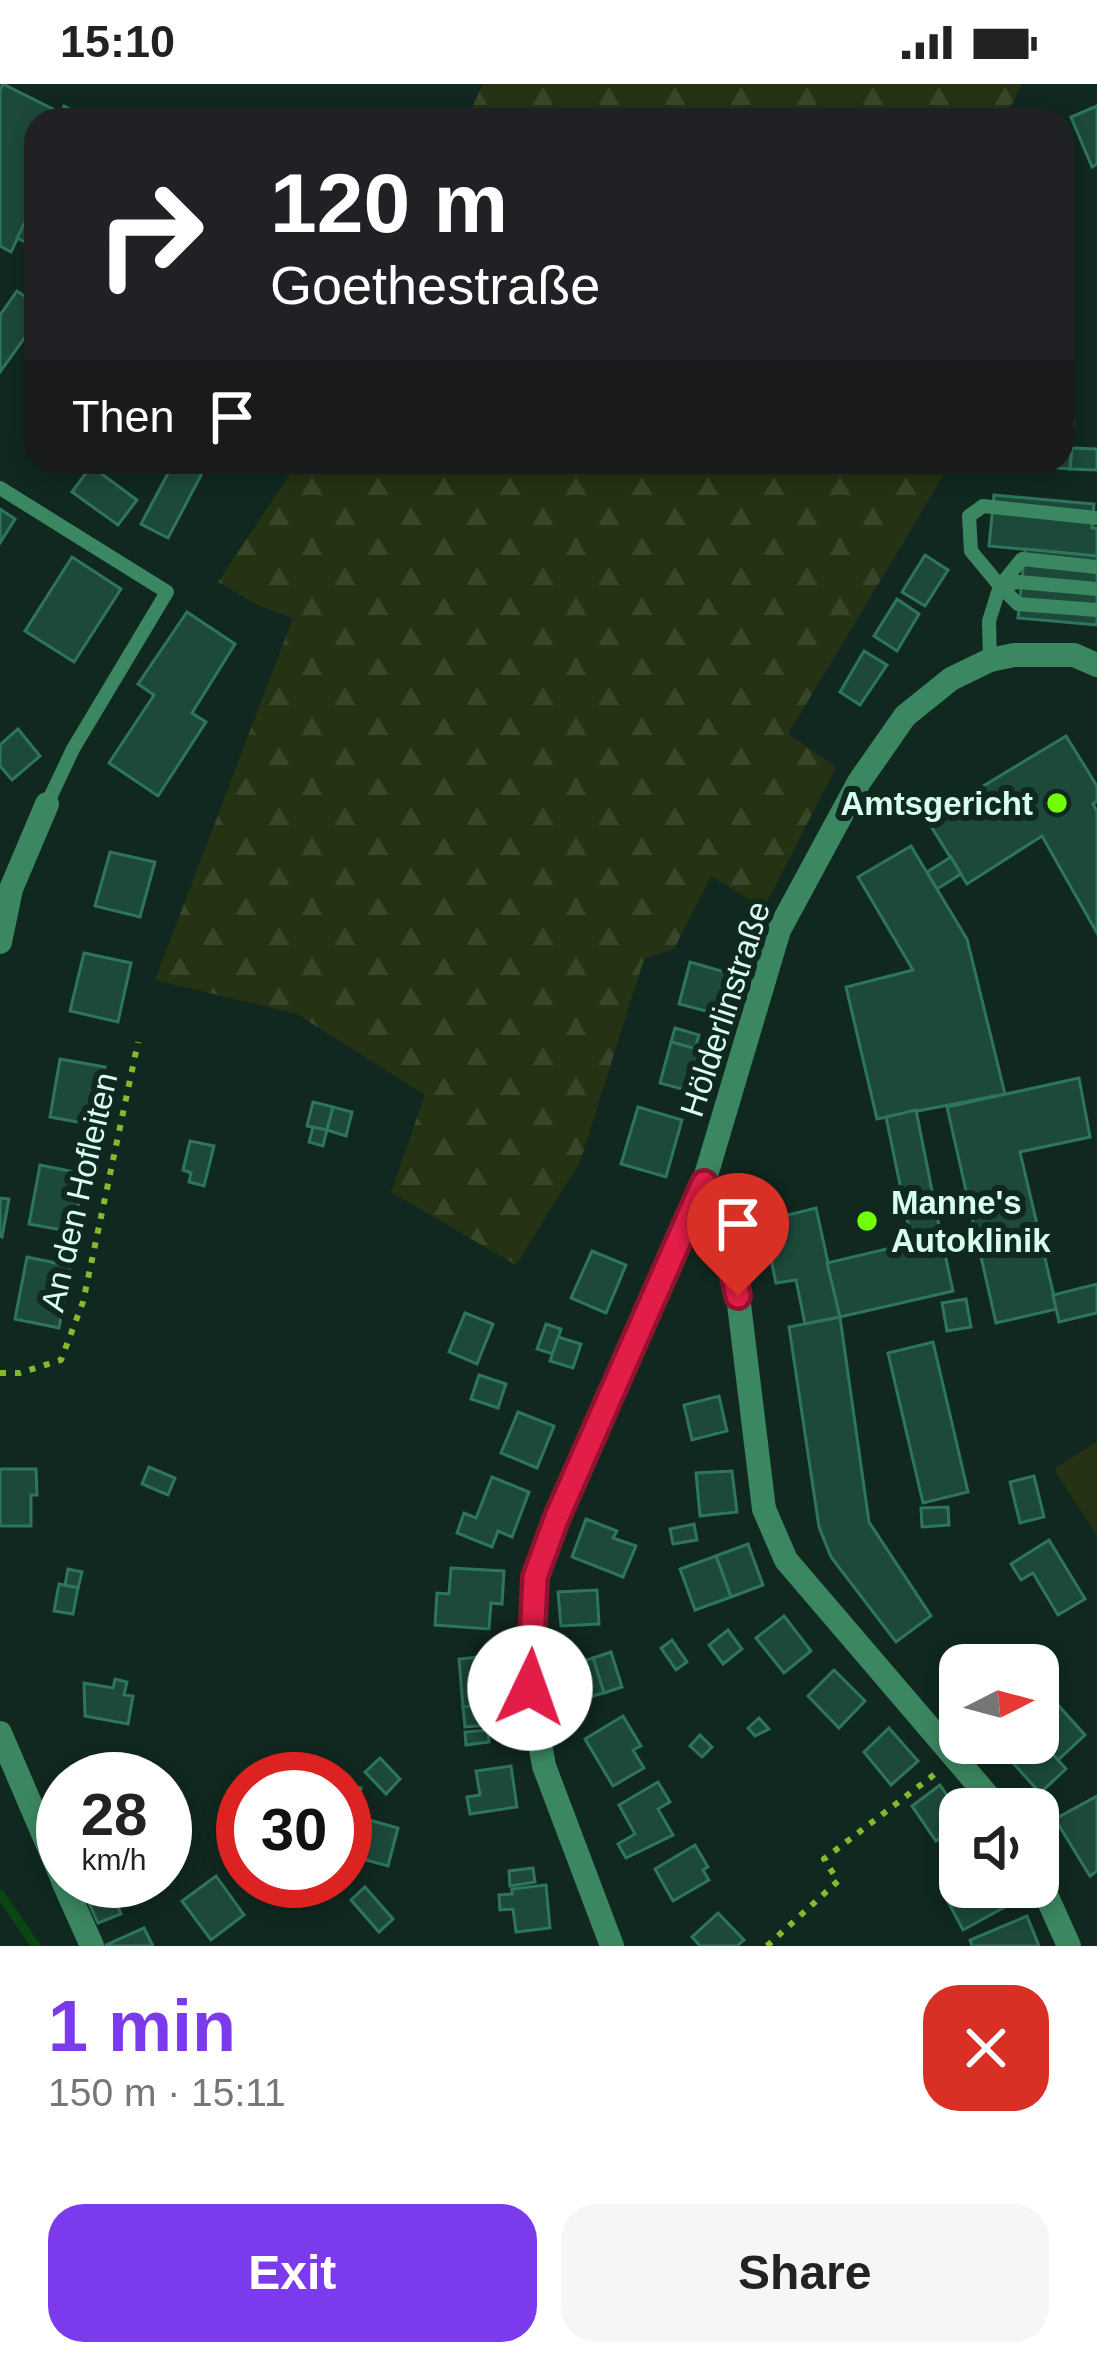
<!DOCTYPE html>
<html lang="en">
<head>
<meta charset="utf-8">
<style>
	:root { --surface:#fff; --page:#f6f6f6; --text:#222; --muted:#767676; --accent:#7c3aed }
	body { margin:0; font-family:Arial,sans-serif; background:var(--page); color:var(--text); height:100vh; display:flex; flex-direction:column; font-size:45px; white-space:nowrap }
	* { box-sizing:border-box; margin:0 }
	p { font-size:39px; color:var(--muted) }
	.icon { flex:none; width:66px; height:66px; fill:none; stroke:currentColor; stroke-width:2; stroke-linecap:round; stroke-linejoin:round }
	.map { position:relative; height:1862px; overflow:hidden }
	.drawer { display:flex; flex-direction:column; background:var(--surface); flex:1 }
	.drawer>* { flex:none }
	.banner { position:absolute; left:24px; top:24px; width:1050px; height:366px; border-radius:36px; box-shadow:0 6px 18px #0003; background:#202124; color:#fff; overflow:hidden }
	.needle { width:78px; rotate:84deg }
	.tools { position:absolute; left:939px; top:1560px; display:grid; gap:24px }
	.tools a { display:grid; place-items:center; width:120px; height:120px; border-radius:24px; background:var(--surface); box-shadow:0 6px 18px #0003; font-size:60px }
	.speed { position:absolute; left:36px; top:1668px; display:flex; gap:24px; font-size:60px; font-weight:700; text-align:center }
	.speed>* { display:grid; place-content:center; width:156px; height:156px; border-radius:50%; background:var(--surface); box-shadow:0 6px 18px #0003; line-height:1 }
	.speed small { font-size:30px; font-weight:400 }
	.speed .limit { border:18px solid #d22; background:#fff; color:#111 }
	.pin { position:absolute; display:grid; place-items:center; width:102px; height:102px; color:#fff; margin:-123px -51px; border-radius:50% 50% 50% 0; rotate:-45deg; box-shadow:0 0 12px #0007 }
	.pin .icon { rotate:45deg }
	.me { position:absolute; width:132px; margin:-66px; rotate:3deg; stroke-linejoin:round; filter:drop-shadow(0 0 9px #0008) }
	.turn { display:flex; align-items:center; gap:42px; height:252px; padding:0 48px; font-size:54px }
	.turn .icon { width:156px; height:156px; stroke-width:2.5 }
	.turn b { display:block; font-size:84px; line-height:102px }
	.then { display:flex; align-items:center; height:114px; padding:0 48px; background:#0003; gap:24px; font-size:45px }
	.round { display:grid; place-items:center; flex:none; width:126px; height:126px; border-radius:36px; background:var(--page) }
	.headline { display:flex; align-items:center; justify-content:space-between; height:204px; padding:0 48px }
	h1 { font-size:72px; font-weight:700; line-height:90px; color:var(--accent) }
	.cta { display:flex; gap:24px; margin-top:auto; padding:24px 48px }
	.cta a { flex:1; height:138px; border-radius:36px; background:var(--accent); color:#fff; font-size:48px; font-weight:700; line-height:138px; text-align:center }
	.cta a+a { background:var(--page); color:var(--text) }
	.status { display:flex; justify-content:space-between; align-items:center; height:84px; padding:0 60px; background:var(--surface); direction:ltr }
	.status svg { height:33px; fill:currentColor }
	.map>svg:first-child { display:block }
	.forest { fill:url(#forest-firs) }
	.garden { fill:#253213 }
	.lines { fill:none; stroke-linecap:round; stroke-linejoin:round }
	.stream { stroke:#0a4610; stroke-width:9 }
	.building { fill:#1c493a; stroke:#2e755d; stroke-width:3 }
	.path { stroke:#82ba30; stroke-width:6; stroke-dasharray:6 9; stroke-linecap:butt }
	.service { stroke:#3b8761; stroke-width:14 }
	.minor { stroke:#3b8761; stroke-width:24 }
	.route-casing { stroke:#92132f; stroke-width:30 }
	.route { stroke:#e11d48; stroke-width:21 }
	.poi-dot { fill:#71fe03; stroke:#10281f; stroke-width:4.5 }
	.labels { text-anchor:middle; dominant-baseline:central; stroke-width:12; stroke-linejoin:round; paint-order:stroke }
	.poi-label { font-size:33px; font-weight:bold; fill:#d7ffee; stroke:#10281f; text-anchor:end }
	.street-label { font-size:33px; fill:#d7ffee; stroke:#10281f }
</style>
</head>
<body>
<div class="status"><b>15:10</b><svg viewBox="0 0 49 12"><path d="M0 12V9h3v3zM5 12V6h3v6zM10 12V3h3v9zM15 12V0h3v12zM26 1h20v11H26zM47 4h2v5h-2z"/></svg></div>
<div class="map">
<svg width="1097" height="1862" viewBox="0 0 1097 1862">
	<defs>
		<pattern id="forest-firs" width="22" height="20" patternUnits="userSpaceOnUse" patternTransform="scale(3)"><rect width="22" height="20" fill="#253213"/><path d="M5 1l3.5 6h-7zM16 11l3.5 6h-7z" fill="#3a462a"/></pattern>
	</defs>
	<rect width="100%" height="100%" fill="#10281f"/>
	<g class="forest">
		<path d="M483,0h539l-18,36h-538z"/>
		<path d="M298,378h692l-44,9 -158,263 48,33 -72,141 -53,-32 -37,73 -30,10 -64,203 -64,103 -125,-73 34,-97 -128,-81 -142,-34 138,-362 -32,-11 -43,-25z"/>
	</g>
	<path class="garden" d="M1097,1357v95l-43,-67z"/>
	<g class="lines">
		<path class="stream" d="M0,1810l36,52"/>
	</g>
	<g class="building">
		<path d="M3,0l72,36h-39v80l-25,52 -11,-6v-156z"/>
		<path d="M64,22l27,14h-16l-14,-7z"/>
		<path d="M1097,22v58l-5,3 -21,-50z"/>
		<path d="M36,116v47l-19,-9z"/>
		<path d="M17,207l19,13v18l-36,50v-57z"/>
		<path d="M1062,336l11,1 -3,48 -55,-4v-3h47z"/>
		<path d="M1072,364l25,1v21l-27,-1z"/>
		<path d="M174,378h34l-40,76 -27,-14z"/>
		<path d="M91,382l46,34 -19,25 -46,-33z"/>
		<path d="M994,411l100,9 -2,24h5v28l-108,-10z"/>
		<path d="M0,425l15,10 -15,24z"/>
		<path d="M1025,465l72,7v69l-79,-7z"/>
		<path d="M925,471l23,15 -23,36 -23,-14z"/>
		<path d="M72,473l49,32 -47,73 -49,-31z"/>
		<path d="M897,515l22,15 -22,37 -23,-15z"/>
		<path d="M187,528l48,32 -43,69 14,9 -48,74 -49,-33 45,-68 -16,-11z"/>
		<path d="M864,567l23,14 -27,40 -20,-13z"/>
		<path d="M18,645l22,27 -28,24 -12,-14v-21z"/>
		<path d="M1066,652l31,50v15l-4,3 4,7v122l-55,-97 -75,48 -40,-64z"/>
		<path d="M911,762l56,93 38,155 -128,25 -31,-132 67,-17 -55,-93z"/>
		<path d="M110,768l45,10 -15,55 -45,-11z"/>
		<path d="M951,773l10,17 -24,15 -10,-17z"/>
		<path d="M84,869l47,10 -13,59 -48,-11z"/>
		<path d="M690,878l42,12 -11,41 -42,-11z"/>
		<path d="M675,944l24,7 -4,14 -24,-7z"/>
		<path d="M671,958l37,10 -12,41 -36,-10z"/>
		<path d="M60,975l45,8 -11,58 -44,-8z"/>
		<path d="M1079,994l11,59 -70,15 37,157 -61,14 -49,-216z"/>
		<path d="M313,1018l20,5 -6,23 -20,-4z"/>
		<path d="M333,1023l19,5 -6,24 -19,-6z"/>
		<path d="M638,1023l44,13 -16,57 -45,-13z"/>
		<path d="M916,1026l25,126 -29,7 -26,-126z"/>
		<path d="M313,1043l14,3 -4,16 -14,-4z"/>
		<path d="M190,1057l24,5 -10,40 -15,-4 2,-9 -8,-3z"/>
		<path d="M40,1081l44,9 -11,58 -44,-8z"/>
		<path d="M0,1114l9,1 -7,38 -2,-1z"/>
		<path d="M816,1124l24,109 -35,7 -9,-44 -20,3 -13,-62z"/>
		<path d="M941,1152l12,55 -113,26 -13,-54z"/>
		<path d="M592,1167l34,14 -20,48 -35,-15z"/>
		<path d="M27,1173l43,9 -11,62 -44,-9z"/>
		<path d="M1097,1200v29l-38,9 -6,-27z"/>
		<path d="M966,1215l5,28 -24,4 -5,-28z"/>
		<path d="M465,1229l28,11 -16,40 -28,-12z"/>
		<path d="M840,1233l29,205 62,94 -35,26 -65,-85 -12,-30 -30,-200z"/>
		<path d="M546,1240l15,5 -8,25 -16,-5z"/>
		<path d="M558,1253l23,7 -8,24 -23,-7z"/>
		<path d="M933,1258l35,150 -45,11 -35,-150z"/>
		<path d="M479,1291l27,9 -8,24 -27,-9z"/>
		<path d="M719,1312l8,35 -35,9 -8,-35z"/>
		<path d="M518,1328l36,14 -17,42 -36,-15z"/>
		<path d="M149,1383l26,11 -7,17 -26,-11z"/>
		<path d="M0,1385h36l1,26h-6v31h-31z"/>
		<path d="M732,1387l5,41 -37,4 -4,-43z"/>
		<path d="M1034,1392l10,41 -24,6 -10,-41z"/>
		<path d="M492,1393l37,15 -17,45 -14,-6 -6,16 -35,-14 7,-20 12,5z"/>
		<path d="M948,1423l1,18 -27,2 -1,-19z"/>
		<path d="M586,1435l31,12 -4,7 23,8 -13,31 -51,-20z"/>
		<path d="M694,1440l3,16 -24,4 -3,-15z"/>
		<path d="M1049,1456l36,59 -27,16 -25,-42 -12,7 -10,-16z"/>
		<path d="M748,1460l15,41 -32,12 -15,-41z"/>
		<path d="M716,1472l15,41 -36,13 -15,-41z"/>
		<path d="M451,1484l53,3 -2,33 -11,-1 -2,26 -54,-4 2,-32 12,1z"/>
		<path d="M68,1485l14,3 -4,16 -13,-3z"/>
		<path d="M59,1500l19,4 -5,26 -19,-3z"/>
		<path d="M597,1506l2,34 -38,2 -3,-34z"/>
		<path d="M784,1532l27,35 -27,22 -28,-35z"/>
		<path d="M728,1546l14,19 -19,15 -14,-19z"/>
		<path d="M672,1556l15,22 -11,8 -15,-22z"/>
		<path d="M611,1568l11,35 -18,6 -11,-35z"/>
		<path d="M977,1570l5,11h-22v36l-15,-32z"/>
		<path d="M496,1571l3,44 -11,1 1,4 -26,3 -4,-48z"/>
		<path d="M593,1574l11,35 -29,8 -10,-34z"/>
		<path d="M834,1586l31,31 -26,27 -31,-32z"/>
		<path d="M115,1595l12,3 -3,13 9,1 -5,28 -43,-8 -1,-33 29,5z"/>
		<path d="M489,1620l2,21 -26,2 -2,-20z"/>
		<path d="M1058,1621l27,30 -27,25 -20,-22v-15z"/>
		<path d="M623,1632l18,30 -8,4 11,18 -31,18 -28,-47z"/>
		<path d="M759,1634l10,11 -14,7 -7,-8z"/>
		<path d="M889,1644l29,33 -27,24 -27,-33z"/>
		<path d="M488,1646l1,12 -23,3 -1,-13z"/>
		<path d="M700,1651l12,12 -10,10 -12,-11z"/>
		<path d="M1038,1654l28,31 -26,24 -43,-48 41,-2z"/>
		<path d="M380,1674l20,21 -14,15 -21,-22z"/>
		<path d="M511,1682l6,41 -47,7 -3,-17 13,-2 -4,-24z"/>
		<path d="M658,1698l12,20 -12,7 15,26 -47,23 -8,-14 17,-10 -16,-29z"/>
		<path d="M345,1701l16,3 -12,47 -4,-1z"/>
		<path d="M940,1701l20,30v8l-24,18 -24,-35z"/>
		<path d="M1097,1712v75l-7,5 -35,-57z"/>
		<path d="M362,1734l36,10 -10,38 -37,-10z"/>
		<path d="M695,1761l13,22 -5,3 6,10 -36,21 -18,-32z"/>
		<path d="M533,1784l2,14 -25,4 -1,-15z"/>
		<path d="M216,1792l28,39 -33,25 -29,-39z"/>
		<path d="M108,1800l13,30 -23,9 -13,-29z"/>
		<path d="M546,1801l4,43 -34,4 -3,-23 -13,1 -1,-15 13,-1v-5z"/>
		<path d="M960,1801l48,2 8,14 -53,29 -19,-36z"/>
		<path d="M365,1803l28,32 -14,13 -28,-32z"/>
		<path d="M718,1829l26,27 -7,6h-37l-8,-9z"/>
		<path d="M1027,1832l12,30h-67l-2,-6z"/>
		<path d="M144,1844l9,18h-47v-1z"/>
	</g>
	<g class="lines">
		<g class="path">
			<path d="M0,1289h20l41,-13 22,-58 55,-260"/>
			<path d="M767,1862l71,-65 -14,-22 111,-85"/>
		</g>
		<g class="service">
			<path d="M0,404l167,104 -94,157 -26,55"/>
			<path d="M1000,502l-29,-35 -2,-35 14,-10 114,12"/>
			<path d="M1000,502l22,-27 75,8"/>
			<path d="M1000,502l19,-4 78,7"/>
			<path d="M990,576l-1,-39 11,-35 18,18 79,6"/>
		</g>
		<g class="minor">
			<path d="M0,858l11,-53 36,-85"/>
			<path d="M704,1098l24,66 10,48 26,213 22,51 213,249"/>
			<path d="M0,1649l63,147"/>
			<path d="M1038,1793l31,69"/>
			<path d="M63,1797l29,65"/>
			<path d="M612,1862l-68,-180 -14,-78 5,-111 22,-60 147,-335 75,-252 80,-148 46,-66 46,-37 39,-19 24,-5h60l23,10"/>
		</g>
	</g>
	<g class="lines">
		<defs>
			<path id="route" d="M530,1604l5,-111 22,-60 147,-334 24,65 10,48"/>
		</defs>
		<use href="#route" class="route-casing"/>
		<use href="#route" class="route"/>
	</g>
	<g class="poi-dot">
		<circle cx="1057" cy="719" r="12"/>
		<circle cx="867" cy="1137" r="12"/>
	</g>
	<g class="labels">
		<g class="poi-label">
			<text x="1033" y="719">Amtsgericht</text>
			<text x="891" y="1118" text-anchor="start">Manne's<tspan x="891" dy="38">Autoklinik</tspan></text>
		</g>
		<g class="street-label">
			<text transform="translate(725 925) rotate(-72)">Hölderlinstraße</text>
			<text transform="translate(79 1108) rotate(-77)">An den Hofleiten</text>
		</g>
	</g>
</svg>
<div class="tools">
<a><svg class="needle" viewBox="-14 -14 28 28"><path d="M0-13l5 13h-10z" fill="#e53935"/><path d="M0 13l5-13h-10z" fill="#767676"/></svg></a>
<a><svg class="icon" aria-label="sound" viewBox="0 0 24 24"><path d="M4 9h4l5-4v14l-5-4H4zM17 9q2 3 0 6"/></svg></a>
</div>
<div class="speed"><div>28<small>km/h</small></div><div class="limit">30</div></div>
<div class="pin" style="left:738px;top:1212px;background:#d93025"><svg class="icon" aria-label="arrive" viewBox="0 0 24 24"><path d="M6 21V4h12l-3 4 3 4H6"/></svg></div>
<svg class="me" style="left:530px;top:1604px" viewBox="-20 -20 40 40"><circle r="19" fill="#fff"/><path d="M0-13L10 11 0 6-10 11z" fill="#e11d48"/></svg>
<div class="banner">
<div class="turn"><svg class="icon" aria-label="right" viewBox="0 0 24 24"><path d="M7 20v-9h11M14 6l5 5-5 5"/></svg><div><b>120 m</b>Goethestraße</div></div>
<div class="then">Then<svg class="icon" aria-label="arrive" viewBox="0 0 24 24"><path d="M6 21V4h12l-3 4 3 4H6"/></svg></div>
</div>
</div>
<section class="drawer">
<div class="headline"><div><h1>1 min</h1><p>150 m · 15:11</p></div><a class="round" style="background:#d93025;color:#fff"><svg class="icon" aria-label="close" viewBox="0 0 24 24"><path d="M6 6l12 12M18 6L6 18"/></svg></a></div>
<div class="cta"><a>Exit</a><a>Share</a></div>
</section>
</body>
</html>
